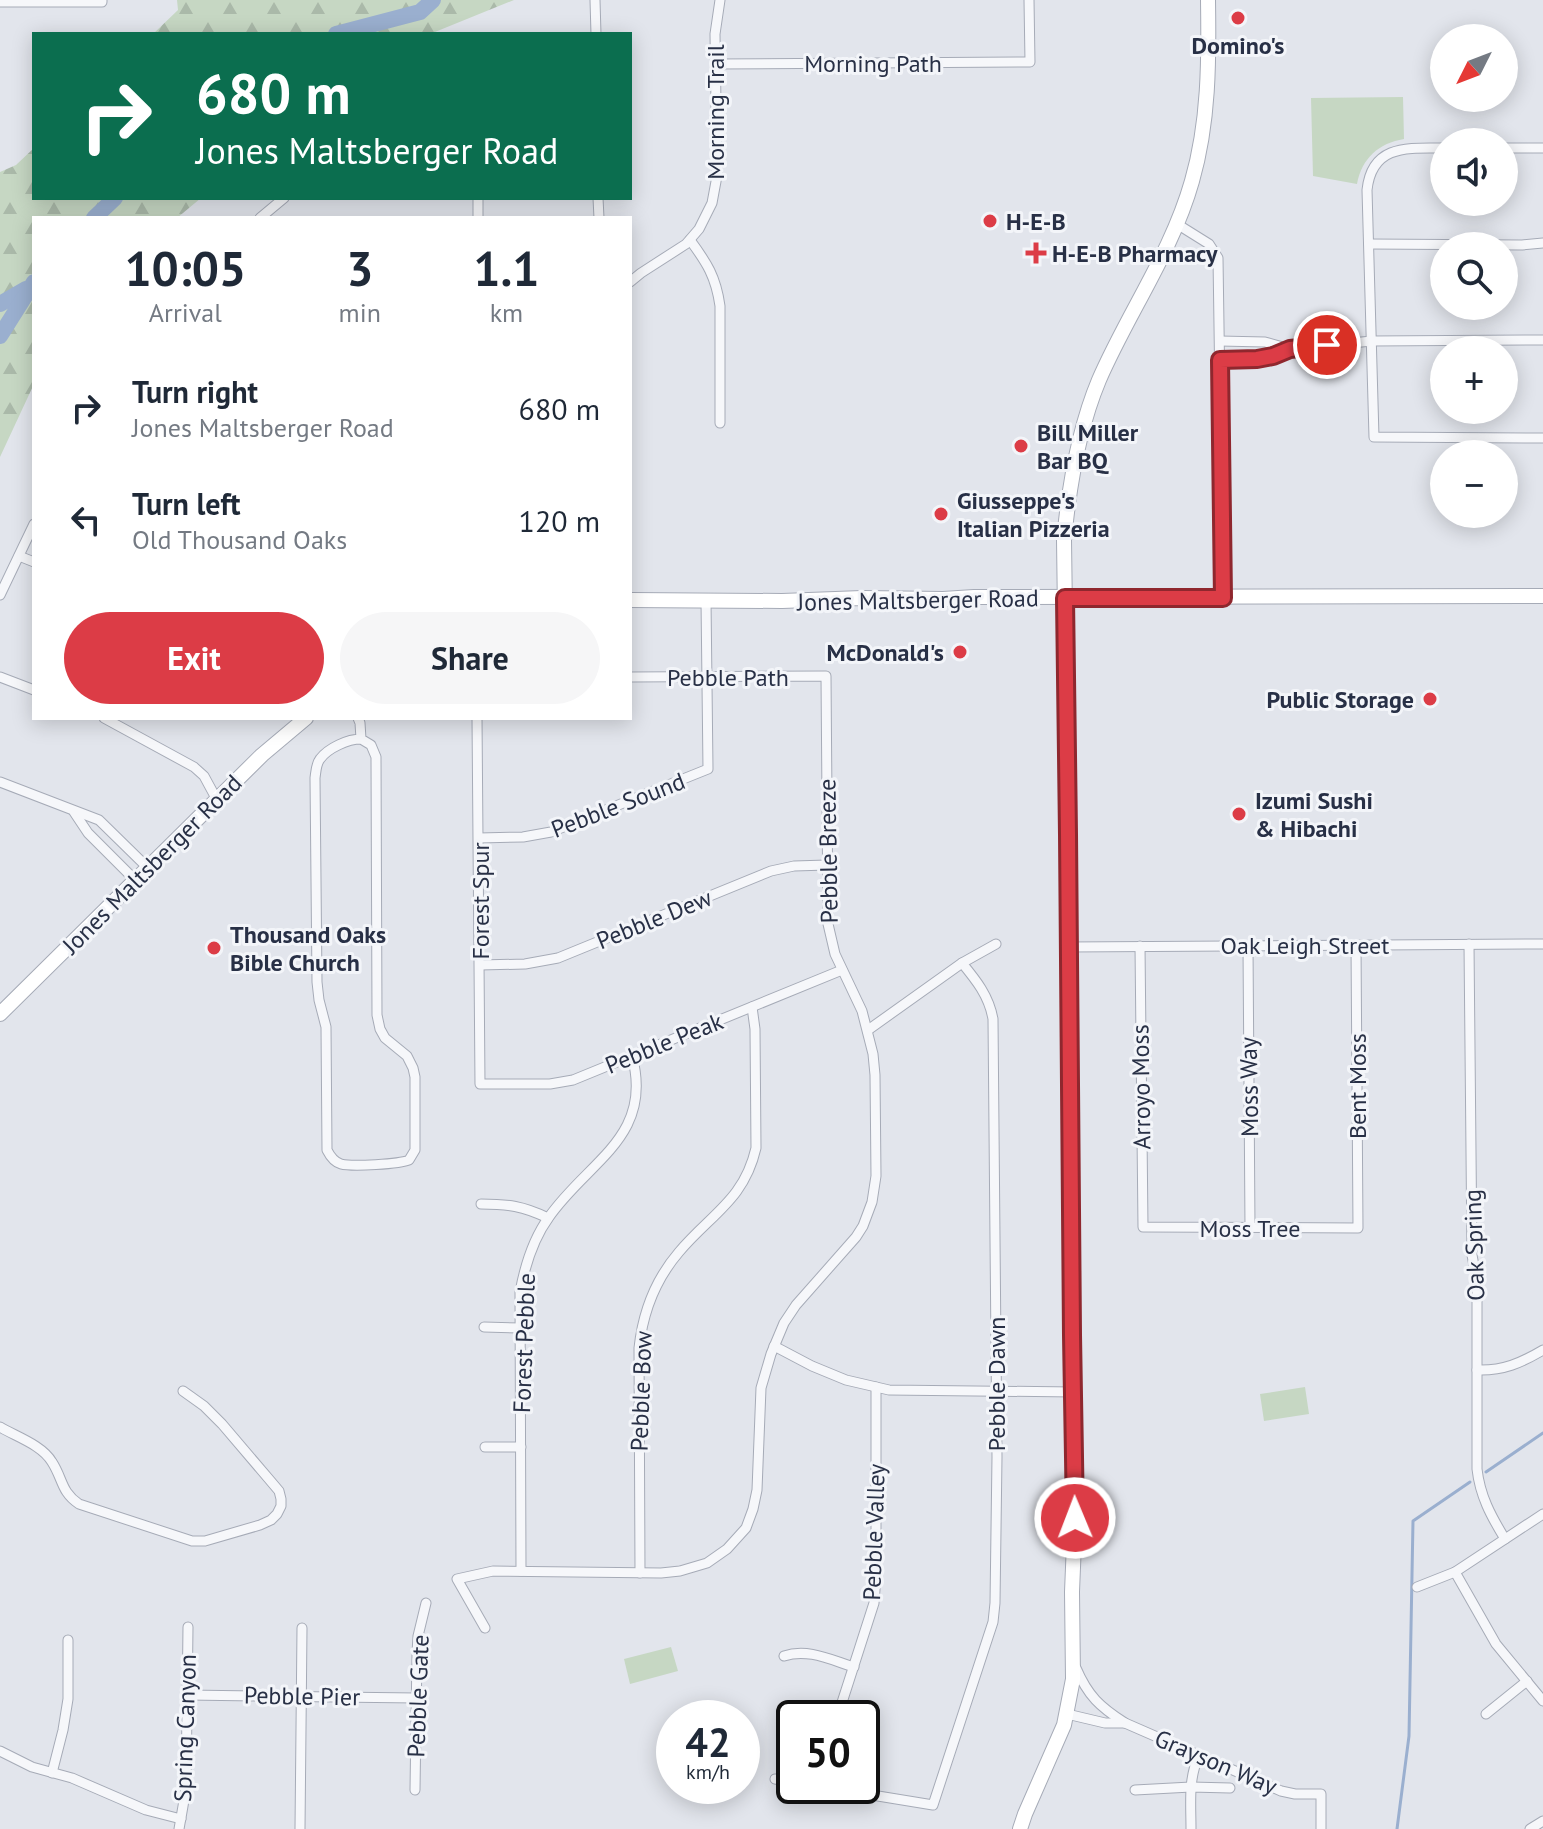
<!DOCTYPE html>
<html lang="en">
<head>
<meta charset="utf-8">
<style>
	:root { --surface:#fff; --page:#f6f6f7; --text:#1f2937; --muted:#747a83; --accent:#dc3c46 }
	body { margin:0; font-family:"PT Sans",sans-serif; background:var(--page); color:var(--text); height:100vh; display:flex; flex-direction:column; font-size:30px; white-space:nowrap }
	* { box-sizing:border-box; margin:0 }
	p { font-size:26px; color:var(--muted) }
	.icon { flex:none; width:44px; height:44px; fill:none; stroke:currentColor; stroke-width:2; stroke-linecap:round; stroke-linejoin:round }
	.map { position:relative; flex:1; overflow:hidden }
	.sheet { position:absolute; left:32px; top:216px; width:600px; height:504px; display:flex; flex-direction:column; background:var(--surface); border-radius:0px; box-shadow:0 4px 20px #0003 }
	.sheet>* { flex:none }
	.hud { position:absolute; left:32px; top:32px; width:600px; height:168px; border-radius:0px; box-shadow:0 4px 20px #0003; background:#0b6e4f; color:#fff; overflow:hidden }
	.needle { width:52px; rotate:228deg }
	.buttons { position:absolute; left:1430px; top:24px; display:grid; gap:16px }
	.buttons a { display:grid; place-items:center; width:88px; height:88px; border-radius:50%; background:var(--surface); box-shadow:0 4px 20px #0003; font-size:40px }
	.speed { position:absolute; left:656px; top:1700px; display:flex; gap:16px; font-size:40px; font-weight:700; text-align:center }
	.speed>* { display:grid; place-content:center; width:104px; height:104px; border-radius:50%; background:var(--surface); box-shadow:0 4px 20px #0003; line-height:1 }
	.speed small { font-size:20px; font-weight:400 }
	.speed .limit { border:4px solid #111; border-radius:12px; background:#fff; color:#111 }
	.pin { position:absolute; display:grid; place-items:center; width:68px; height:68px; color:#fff; margin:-34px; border:4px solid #fff; border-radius:50%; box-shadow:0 2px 8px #0007 }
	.me { position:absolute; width:88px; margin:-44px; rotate:359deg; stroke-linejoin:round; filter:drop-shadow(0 0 6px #0008) }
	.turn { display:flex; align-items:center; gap:28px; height:168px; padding:0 32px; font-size:36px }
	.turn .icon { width:104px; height:104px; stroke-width:2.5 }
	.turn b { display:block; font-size:56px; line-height:68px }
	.eta { display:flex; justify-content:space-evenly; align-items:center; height:136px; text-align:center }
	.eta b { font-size:48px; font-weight:700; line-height:56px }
	.primary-button { display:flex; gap:16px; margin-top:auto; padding:16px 32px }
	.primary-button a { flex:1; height:92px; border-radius:48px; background:var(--accent); color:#fff; font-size:32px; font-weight:700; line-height:92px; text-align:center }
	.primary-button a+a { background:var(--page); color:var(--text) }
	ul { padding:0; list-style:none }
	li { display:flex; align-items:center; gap:24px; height:112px; padding:0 32px }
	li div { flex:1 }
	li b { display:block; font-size:30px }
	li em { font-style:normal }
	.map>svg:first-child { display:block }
	.forest { fill:url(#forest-firs) }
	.green { fill:#c6d7c3 }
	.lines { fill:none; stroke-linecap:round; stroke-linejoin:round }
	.stream { stroke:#9aafcf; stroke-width:3 }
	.river { stroke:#9aafcf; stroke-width:16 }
	.minor-casing { stroke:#a6abb7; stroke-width:11 }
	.secondary-casing { stroke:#a6abb7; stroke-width:16 }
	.minor { stroke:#f6f7fa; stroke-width:9 }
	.secondary { stroke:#fff; stroke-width:14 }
	.route-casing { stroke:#8f272e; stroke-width:20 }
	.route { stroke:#dc3c46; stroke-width:14 }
	.poi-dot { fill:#dc3c46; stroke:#f3f5f9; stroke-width:3 }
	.labels { text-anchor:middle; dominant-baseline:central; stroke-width:6; stroke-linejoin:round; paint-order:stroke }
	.poi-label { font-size:24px; font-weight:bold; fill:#283046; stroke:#f3f5f9; text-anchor:start }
	.street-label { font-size:24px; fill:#283046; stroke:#f3f5f9 }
</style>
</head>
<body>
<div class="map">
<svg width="1543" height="1829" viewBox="0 0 1543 1829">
	<defs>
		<pattern id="forest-firs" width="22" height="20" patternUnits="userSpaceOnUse" patternTransform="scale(2)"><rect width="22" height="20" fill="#c6d7c3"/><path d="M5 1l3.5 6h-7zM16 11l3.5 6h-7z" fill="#aab9a9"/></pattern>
	</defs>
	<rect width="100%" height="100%" fill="#e2e5ec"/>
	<g class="forest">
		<path d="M177,0h337l-84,34h-277l25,-24z"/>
		<path d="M34,148v50h167l-24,20h-143v166l-34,73v-285l16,-7z"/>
	</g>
	<g class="green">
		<path d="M1403,97l1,42c-25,4 -42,19 -47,45l-44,-8 -2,-78z"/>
		<path d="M1305,1387l4,27 -45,7 -4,-27z"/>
		<path d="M671,1647l7,24 -48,13 -6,-25z"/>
	</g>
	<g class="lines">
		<g class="stream">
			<path d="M1486,1472l57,-39"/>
			<path d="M1397,1829l12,-93 4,-215 57,-39"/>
		</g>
		<g class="river">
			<path d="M336,34l84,-22 13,-12"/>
			<path d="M94,218l21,-20"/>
			<path d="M0,304l26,-15"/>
			<path d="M0,336l34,-54"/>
		</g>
		<defs>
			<g id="minor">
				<path d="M595,0l1,34"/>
				<path d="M0,2h102v-2"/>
				<path d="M716,64l314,-2 -1,-62"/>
				<path d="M1444,148c-36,0 -72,-4 -77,42l7,247 169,1"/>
				<path d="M1504,148h39"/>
				<path d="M478,198v20"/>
				<path d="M598,198l1,20"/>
				<path d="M260,218l24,-20"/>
				<path d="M1177,224l32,20 9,14 5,340"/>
				<path d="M690,240c17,23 26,37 30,66v117"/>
				<path d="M1369,244l153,1 21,-2"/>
				<path d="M630,282l11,-9 45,-29 13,-15 13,-26 5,-27 -2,-142 5,-34"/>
				<path d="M1220,341l45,1 25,7"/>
				<path d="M1220,360l37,-1 16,-3 17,-7 82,-8 171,-1"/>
				<path d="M19,556l15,6"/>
				<path d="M0,595l34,-71"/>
				<path d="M0,677l34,13"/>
				<path d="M104,718l90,49 10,9 13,24"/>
				<path d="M358,718l2,5 1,16c-13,0 -33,9 -41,20 -4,5 -4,12 -5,19l2,204 2,18 7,27 1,123c3,6 7,12 14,14 11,3 59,0 68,-4l6,-10v-73l-2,-9 -6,-12 -22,-18 -5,-9 -3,-14 -1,-258 -5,-12 -10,-6"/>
				<path d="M477,718l3,366h70l23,-4 269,-110"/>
				<path d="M0,782l99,38 48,47"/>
				<path d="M74,812l14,21 47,47"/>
				<path d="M479,838l44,-1 28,-5 157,-63 -2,-169"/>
				<path d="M1469,944l3,311 5,27v187c3,27 14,47 28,70"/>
				<path d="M1140,946l3,281 215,1 -2,-283"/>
				<path d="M1248,946l2,282"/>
				<path d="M1068,947l475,-3"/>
				<path d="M480,965l45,-1 33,-6 213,-87 23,-5 33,-1"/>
				<path d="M868,1030l94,-67 34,-19"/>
				<path d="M481,1204c27,0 42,2 67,14"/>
				<path d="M484,1327l37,1"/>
				<path d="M774,1346l38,20 34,14 43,10 185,2"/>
				<path d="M1477,1370c26,1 44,-7 66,-20"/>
				<path d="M0,1427c17,10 42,18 52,35 11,17 9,30 27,42l113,37h13l55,-16 11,-5 6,-6 4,-8v-7l-2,-8 -11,-13 -46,-54 -18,-18 -21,-15"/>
				<path d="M485,1447h36"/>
				<path d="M521,1571l-1,-279c5,-27 13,-53 29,-75 39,-56 105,-80 83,-161"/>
				<path d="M1455,1572l41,72 47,57"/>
				<path d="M640,1573l-1,-225c4,-37 16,-68 40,-96 32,-38 65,-52 77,-104l-1,-119 -3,-22"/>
				<path d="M1417,1587l38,-15 88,-58"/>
				<path d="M485,1628l-28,-49 36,-8 168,2 19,-2 27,-8 20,-14 19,-21 7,-19 4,-19 4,-102 10,-34 13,-31 12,-18 60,-68 7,-11 9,-24 4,-26 -1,-101 -2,-21 -11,-43 -27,-57 -7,-30 -2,-248 -196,1"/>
				<path d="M784,1656c24,-8 47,4 70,11"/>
				<path d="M1076,1668c12,28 24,39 49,55l156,68 14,3h26v35"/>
				<path d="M187,1695l229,3"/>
				<path d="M1067,1714l38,9h20"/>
				<path d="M1486,1714l41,-33"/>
				<path d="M837,1718l37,-115 2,-26v-190"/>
				<path d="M0,1751l32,16 40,11 74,32 35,9"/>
				<path d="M52,1773l11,-43 5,-31v-59"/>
				<path d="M775,1779l19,3"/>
				<path d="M817,1786l116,19 60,-183 2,-19 2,-146 -4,-438c-4,-23 -17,-39 -31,-56"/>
				<path d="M415,1790l2,-137 1,-17 8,-33"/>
				<path d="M1135,1790l56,-3 39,1"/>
				<path d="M179,1829l7,-40 2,-162"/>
				<path d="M300,1829l2,-201"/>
				<path d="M1191,1829c0,-26 -3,-50 8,-74"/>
				<path d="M1530,1829l13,-8"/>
			</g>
			<g id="secondary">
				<path d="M630,600l152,1 80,-3 81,1 31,-2 569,-1"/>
				<path d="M0,1014l262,-259 44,-37"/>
				<path d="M1020,1829l5,-15 39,-89 9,-46 -1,-87 3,-74 -3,-183 -4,-388v-113l-4,-294c5,-54 14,-110 35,-160 29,-67 73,-128 93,-199 17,-59 17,-120 16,-181"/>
			</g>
		</defs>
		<use href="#minor" class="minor-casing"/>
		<use href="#secondary" class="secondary-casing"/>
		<use href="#minor" class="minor"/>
		<use href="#secondary" class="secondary"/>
	</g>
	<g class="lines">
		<defs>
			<path id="route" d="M1075,1518l-3,-183 -4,-501 -3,-236h158l-3,-238 37,-1 16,-3 17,-7 37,-4"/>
		</defs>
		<use href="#route" class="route-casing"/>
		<use href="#route" class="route"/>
	</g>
	<g class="poi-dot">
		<circle cx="1238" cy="18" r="8"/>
		<circle cx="990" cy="221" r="8"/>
		<path d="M1032 241h8v8h8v8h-8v8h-8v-8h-8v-8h8z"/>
		<circle cx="1021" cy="446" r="8"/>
		<circle cx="941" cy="514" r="8"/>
		<circle cx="960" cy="652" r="8"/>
		<circle cx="1430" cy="699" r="8"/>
		<circle cx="1239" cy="814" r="8"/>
		<circle cx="214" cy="948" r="8"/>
	</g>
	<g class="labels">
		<g class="poi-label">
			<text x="1238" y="45" text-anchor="middle">Domino's</text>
			<text x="1006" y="221">H-E-B</text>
			<text x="1052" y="253">H-E-B Pharmacy</text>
			<text x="1037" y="432">Bill Miller<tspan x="1037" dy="28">Bar BQ</tspan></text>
			<text x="957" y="500">Giusseppe's<tspan x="957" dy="28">Italian Pizzeria</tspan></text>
			<text x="944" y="652" text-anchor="end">McDonald's</text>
			<text x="1414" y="699" text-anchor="end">Public Storage</text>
			<text x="1255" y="800">Izumi Sushi<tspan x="1255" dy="28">&amp; Hibachi</tspan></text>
			<text x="230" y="934">Thousand Oaks<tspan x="230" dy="28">Bible Church</tspan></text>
		</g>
		<g class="street-label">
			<text x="873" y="63">Morning Path</text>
			<text transform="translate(715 112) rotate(-90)">Morning Trail</text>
			<text transform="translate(918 600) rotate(-1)">Jones Maltsberger Road</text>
			<text x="728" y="677">Pebble Path</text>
			<text transform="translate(618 805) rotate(-21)">Pebble Sound</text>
			<text transform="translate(828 851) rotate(-91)">Pebble Breeze</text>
			<text transform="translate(152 864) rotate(-45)">Jones Maltsberger Road</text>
			<text transform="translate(480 901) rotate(-90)">Forest Spur</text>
			<text transform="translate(654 919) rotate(-22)">Pebble Dew</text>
			<text x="1305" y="945">Oak Leigh Street</text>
			<text transform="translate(664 1043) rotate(-22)">Pebble Peak</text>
			<text transform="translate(1357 1086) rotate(-90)">Bent Moss</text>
			<text transform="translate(1141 1087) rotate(-91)">Arroyo Moss</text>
			<text transform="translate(1249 1087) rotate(-91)">Moss Way</text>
			<text x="1250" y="1228">Moss Tree</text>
			<text transform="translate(1474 1245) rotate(-92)">Oak Spring</text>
			<text transform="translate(524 1343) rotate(-88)">Forest Pebble</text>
			<text transform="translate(996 1384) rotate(-90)">Pebble Dawn</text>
			<text transform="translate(641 1391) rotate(-88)">Pebble Bow</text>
			<text transform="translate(874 1532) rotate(-88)">Pebble Valley</text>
			<text transform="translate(302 1696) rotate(1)">Pebble Pier</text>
			<text transform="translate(418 1696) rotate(-88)">Pebble Gate</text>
			<text transform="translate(185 1728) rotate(-88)">Spring Canyon</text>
			<text transform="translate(1216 1762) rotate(23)">Grayson Way</text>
		</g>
	</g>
</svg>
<div class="buttons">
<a><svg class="needle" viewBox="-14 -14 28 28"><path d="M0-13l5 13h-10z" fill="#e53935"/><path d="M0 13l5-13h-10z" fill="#747a83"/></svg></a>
<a><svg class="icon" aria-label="sound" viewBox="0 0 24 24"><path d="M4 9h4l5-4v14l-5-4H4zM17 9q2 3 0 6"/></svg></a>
<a><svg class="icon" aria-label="search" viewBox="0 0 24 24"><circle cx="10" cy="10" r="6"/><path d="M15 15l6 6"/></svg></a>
<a>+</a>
<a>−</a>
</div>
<div class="speed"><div>42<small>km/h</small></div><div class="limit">50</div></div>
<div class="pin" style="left:1327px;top:345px;background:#d93025"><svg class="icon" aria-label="arrive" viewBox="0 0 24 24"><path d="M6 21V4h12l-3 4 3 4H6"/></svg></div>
<svg class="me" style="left:1075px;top:1518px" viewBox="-20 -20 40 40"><circle r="17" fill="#dc3c46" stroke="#fff" stroke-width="3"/><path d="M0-11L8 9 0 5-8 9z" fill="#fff"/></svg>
<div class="hud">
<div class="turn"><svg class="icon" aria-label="right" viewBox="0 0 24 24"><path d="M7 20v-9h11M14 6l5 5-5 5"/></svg><div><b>680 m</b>Jones Maltsberger Road</div></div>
</div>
<section class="sheet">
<div class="eta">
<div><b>10:05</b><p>Arrival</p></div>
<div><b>3</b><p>min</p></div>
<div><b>1.1</b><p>km</p></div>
</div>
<ul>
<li><svg class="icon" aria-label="right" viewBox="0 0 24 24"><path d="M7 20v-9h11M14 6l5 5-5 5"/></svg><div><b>Turn right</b><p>Jones Maltsberger Road</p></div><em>680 m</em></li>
<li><svg class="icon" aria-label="left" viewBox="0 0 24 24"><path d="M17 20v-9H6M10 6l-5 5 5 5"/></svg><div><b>Turn left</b><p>Old Thousand Oaks</p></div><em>120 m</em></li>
</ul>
<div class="primary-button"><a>Exit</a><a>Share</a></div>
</section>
</div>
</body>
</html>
